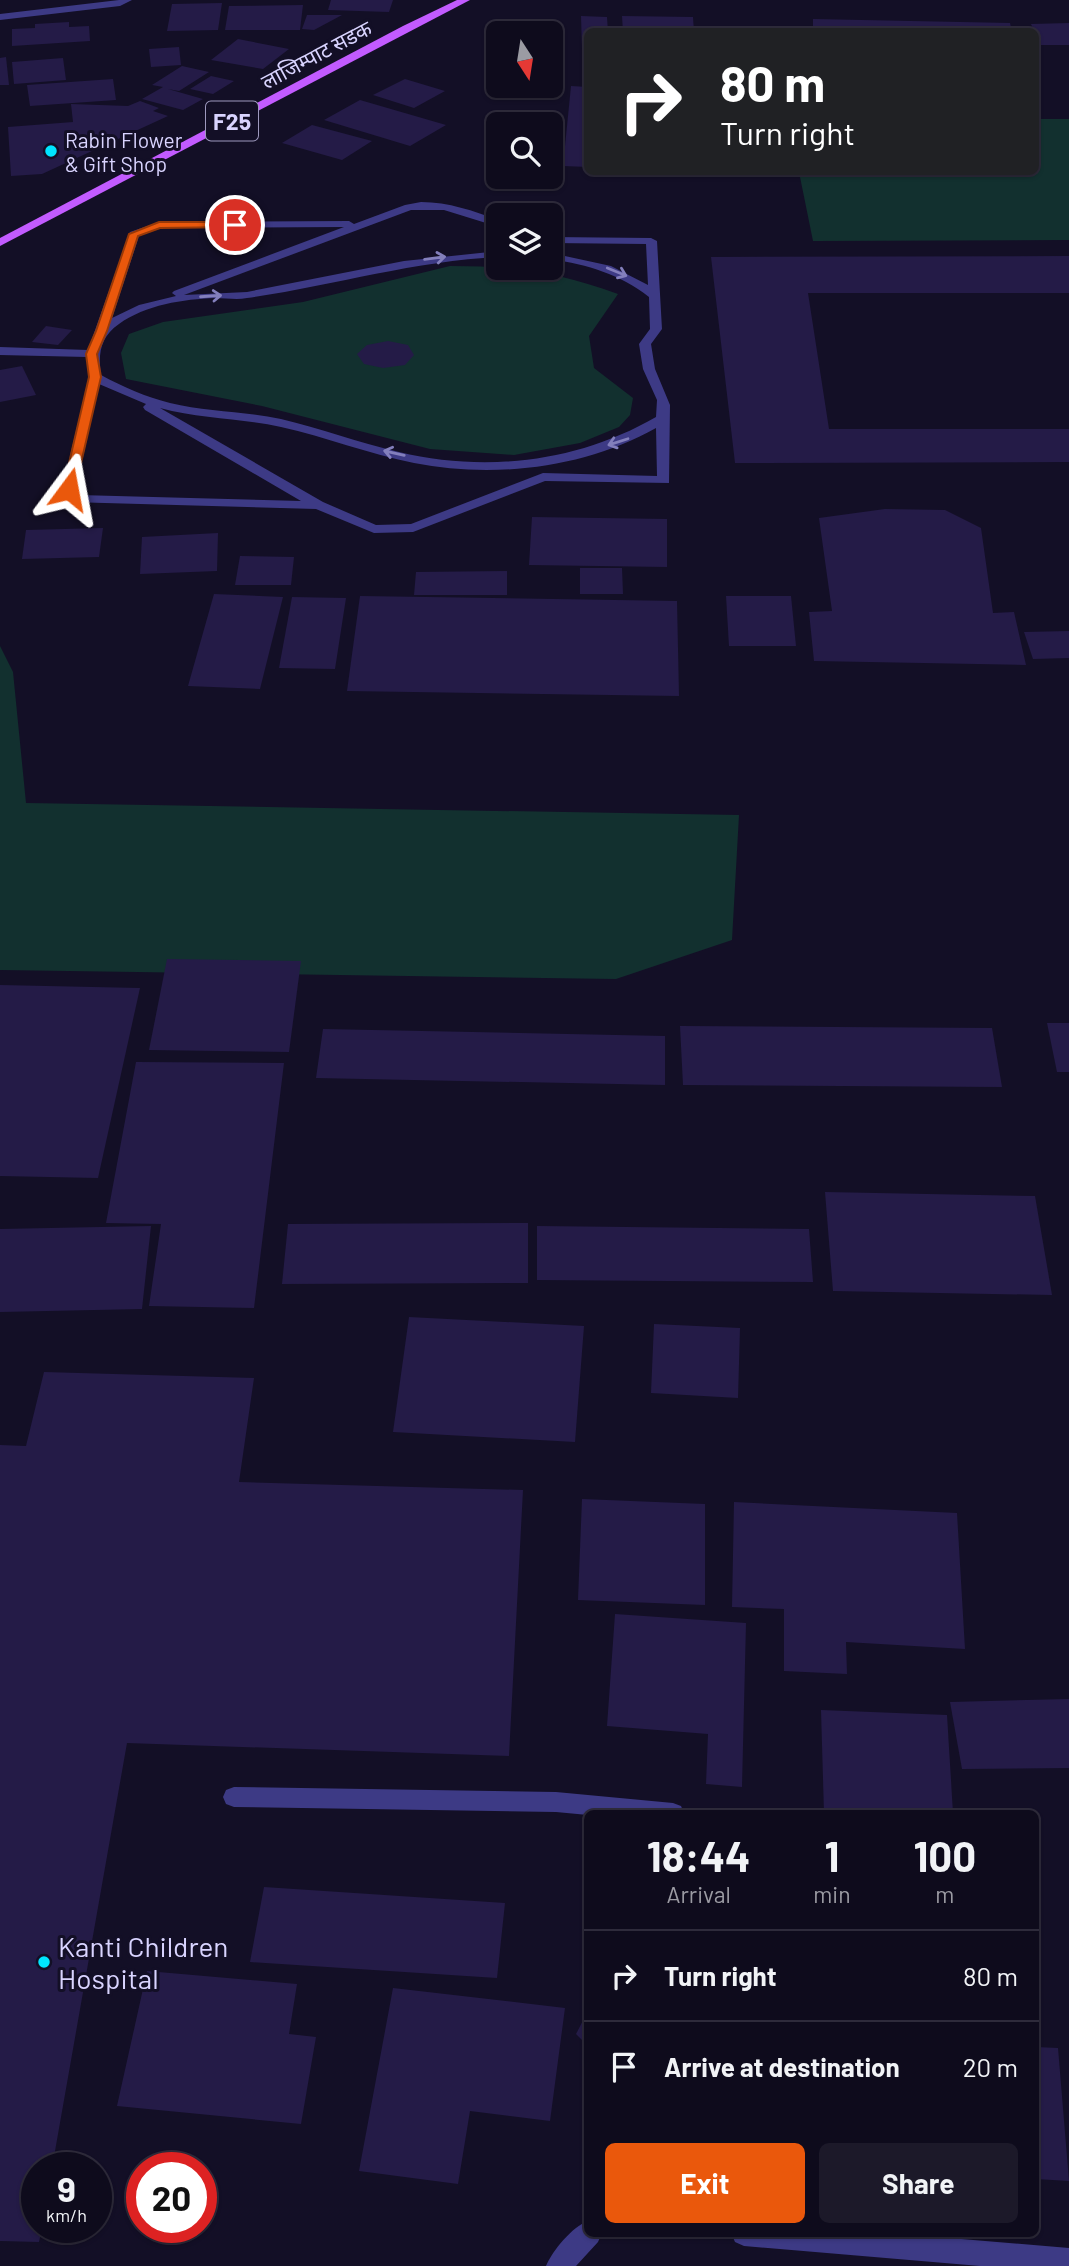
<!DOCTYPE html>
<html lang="en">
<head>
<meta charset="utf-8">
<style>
	:root { --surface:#0e0b1c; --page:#1c1929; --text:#f1f3f6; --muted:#9b9ba3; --line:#2e2b3b; --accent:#ea580c }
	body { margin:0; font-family:Barlow,"Noto Sans Devanagari",sans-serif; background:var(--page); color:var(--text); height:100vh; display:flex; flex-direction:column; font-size:26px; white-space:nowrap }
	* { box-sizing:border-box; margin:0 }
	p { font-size:23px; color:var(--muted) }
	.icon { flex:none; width:38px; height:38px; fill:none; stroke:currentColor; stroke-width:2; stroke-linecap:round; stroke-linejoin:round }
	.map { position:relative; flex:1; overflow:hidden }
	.sheet { position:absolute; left:584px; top:1810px; width:455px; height:427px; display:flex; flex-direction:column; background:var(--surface); border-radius:10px; box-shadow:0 2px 5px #0004,0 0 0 2px var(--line) }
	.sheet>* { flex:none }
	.top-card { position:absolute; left:584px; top:28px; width:455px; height:147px; border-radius:10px; box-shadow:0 2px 5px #0004,0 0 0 2px var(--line); background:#202124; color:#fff; overflow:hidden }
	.needle { width:46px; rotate:168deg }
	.tools { position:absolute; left:486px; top:21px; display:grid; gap:14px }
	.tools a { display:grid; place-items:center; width:77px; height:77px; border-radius:10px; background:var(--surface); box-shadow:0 2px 5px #0004,0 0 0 2px var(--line); font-size:35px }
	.speed { position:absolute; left:21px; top:2152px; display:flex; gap:14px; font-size:35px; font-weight:700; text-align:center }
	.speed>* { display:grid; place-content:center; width:91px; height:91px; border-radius:50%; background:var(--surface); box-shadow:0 2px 5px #0004,0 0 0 2px var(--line); line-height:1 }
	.speed small { font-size:18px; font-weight:400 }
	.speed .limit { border:10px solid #d22; background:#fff; color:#111 }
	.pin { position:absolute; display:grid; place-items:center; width:60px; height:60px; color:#fff; margin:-30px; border:4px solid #fff; border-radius:50%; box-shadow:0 2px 7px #0007 }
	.me { position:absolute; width:77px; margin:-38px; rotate:13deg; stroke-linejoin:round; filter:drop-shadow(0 0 5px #0008) }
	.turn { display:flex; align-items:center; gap:24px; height:147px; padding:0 21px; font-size:32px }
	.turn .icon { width:91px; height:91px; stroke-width:2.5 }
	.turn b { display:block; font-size:49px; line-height:60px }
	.eta { display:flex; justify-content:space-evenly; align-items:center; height:119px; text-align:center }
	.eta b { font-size:42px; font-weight:700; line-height:49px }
	.action { display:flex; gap:14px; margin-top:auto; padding:14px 21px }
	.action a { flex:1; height:80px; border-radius:10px; background:var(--accent); color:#fff; font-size:28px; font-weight:700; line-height:80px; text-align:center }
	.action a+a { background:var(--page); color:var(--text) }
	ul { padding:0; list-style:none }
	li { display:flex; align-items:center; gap:21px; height:91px; padding:0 21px; border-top:2px solid var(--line) }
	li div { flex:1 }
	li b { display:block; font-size:26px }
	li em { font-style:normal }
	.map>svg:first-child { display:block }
	.green { fill:#12302f }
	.building { fill:#241b47 }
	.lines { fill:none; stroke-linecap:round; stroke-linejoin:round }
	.lane { fill:#3d3a85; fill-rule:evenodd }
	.street { fill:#3d3a85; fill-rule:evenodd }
	.primary { fill:#c25bff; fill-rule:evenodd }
	.oneway { stroke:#837fbc }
	.route { fill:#ea580c; stroke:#983908; stroke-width:2 }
	.poi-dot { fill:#00e5ff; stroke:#130f26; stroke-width:2.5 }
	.labels { text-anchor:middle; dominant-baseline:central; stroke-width:6; stroke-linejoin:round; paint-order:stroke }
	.far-street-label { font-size:21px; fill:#d9d4ff; stroke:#130f26 }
	.far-poi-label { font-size:21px; fill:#d9d4ff; stroke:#130f26; text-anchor:start }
	.shield { fill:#130f26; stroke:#9e99be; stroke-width:2 }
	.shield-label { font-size:23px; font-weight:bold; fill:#d9d4ff }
	.near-poi-label { font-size:28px; fill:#d9d4ff; stroke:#130f26; text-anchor:start }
</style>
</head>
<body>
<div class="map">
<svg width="1069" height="2266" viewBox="0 0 1069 2266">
	<rect width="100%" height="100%" fill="#130f26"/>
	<g class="green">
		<path d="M1036,119h33v121l-256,1 -14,-69h237z"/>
		<path d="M450,266c63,0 107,6 168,28l-29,42 5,32 39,30 -3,17 -11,12 -39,16 -66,12 -84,-6 -168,-43 -136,-27 -5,-26 8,-19 34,-12 140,-20z"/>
		<path d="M0,646l13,26 13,131 713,12 -7,125 -116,39 -616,-9z"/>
	</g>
	<g class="building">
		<path d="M331,0h62l-4,12 -61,-2z"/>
		<path d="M222,3l-4,27 -51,1 5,-27z"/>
		<path d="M303,5l-3,25h-75l4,-24z"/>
		<path d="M307,15h35l-28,15 -12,-1z"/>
		<path d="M581,16l26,1 1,15h-20v50h-5z"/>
		<path d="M622,16l71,1 1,15h-71z"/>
		<path d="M813,19l197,4 2,9h-199z"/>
		<path d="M69,22v5l20,-1 1,15 -78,5v-17l23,-1v-4z"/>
		<path d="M1069,23v22h-29l-9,-21z"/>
		<path d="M238,39l51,10 -26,20 -52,-9z"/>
		<path d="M179,47l2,18 -30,2 -2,-18z"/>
		<path d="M6,57l3,28h-9v-27z"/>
		<path d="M63,58l3,22 -52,4 -2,-22z"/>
		<path d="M182,66l27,6 -30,19 -11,-2 35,10 -20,11 -41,-11 21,-12 -11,-2z"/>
		<path d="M211,76l23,5 -21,13 -23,-5z"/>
		<path d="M113,79l3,21 -86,6 -3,-21z"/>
		<path d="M405,79l40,12 -31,17 -41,-13z"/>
		<path d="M571,86l17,1v80l-25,-1z"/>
		<path d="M360,100l86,25 -36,21 -86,-26z"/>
		<path d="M140,101l19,7 -6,3 15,5 -126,58 -31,2 -3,-49 65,-5 -2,-18 57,2z"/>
		<path d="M312,125l60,16 -30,19 -60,-17z"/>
		<path d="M1069,256v37h-261l21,136h240v33l-334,1 -24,-206z"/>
		<path d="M46,326l26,4 -14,15 -26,-3z"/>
		<path d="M388,341l20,4 6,10 -9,10 -22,3 -19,-4 -7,-10 10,-9z"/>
		<path d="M22,366l14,29 -36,7v-32z"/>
		<path d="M885,509l60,1 36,18 12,85 21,-1 12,53 -212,-4 -5,-49 23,-1 -13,-93z"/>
		<path d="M532,517l135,2v48l-138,-2z"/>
		<path d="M103,528l-4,29 -77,2 4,-29z"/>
		<path d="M218,533l-1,38 -77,3 2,-37z"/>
		<path d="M240,556l54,1 -3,28h-56z"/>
		<path d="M580,568h42l1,26h-43z"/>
		<path d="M507,571v24h-93l2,-23z"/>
		<path d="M214,594l69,3 -23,92 -72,-3z"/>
		<path d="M360,596l317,5 2,95 -332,-5z"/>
		<path d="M726,596h65l5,50h-67z"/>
		<path d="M292,597l54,1 -11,71 -56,-1z"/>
		<path d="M1069,631v27l-36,1 -9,-27z"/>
		<path d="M167,959l134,2 -12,91 -140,-2z"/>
		<path d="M0,985l140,3 -42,190 -98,-2z"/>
		<path d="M1047,1023h22v49h-12z"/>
		<path d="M680,1026l312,2 10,59 -319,-2z"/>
		<path d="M323,1029l342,7v49l-349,-7z"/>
		<path d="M136,1062l148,1 -30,245 -105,-2 12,-82 -55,-1z"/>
		<path d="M825,1192l210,4 17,99 -219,-4z"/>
		<path d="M528,1223v60l-246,1 6,-60z"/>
		<path d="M151,1226l-9,83 -142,3v-83z"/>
		<path d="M537,1226l272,3 4,53 -276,-2z"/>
		<path d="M409,1317l175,9 -9,116 -182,-10z"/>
		<path d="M654,1324l86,4 -2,70 -87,-5z"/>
		<path d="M44,1372l210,6 -15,104 284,8 -14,266 -382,-13 -75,425h-15v60h5l-3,14 -39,-1v-796l26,1z"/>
		<path d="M582,1499l123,5v101l-127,-5z"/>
		<path d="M734,1502l223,11 8,136 -119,-7 1,32 -63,-3v-62l-52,-2z"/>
		<path d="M615,1614l131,9 -4,164 -36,-3 2,-50 -101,-8z"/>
		<path d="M1069,1699v69l-107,1 -12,-67z"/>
		<path d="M821,1710l126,5 6,98h-129z"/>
		<path d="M264,1887l241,16 -8,75 -247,-16z"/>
		<path d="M147,1971l150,13 -8,50 27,3 -15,87 -184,-18z"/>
		<path d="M393,1988l172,20 -15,113 -80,-10 -12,73 -99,-13z"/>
		<path d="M588,2011v35l-12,-12z"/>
		<path d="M1036,2047l22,1 11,133 -33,-2z"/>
	</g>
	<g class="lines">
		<g class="lane">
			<path d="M421,202c28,0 52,9 78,18v7l-55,-17h-33l-227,85 63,-3 157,-31 95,-10v6c-86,4 -167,29 -252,41 -10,2 -21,0 -32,0 -31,1 -70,7 -96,26 -19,13 -21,30 -18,51 22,12 45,22 69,28 36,9 74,8 111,16 39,9 78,24 118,33 87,21 179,10 257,-35l1,-17 -14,-31 -4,-25 11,-15 -1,-32c-29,-23 -61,-32 -98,-38v-6l60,13 37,19 -2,-41 -95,-1v-6l100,1 6,3 5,88 -11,15 4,25 15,36 -1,78 -124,-2 -132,51 -39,1 -58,-24 -247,-7 -7,-13 27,-112 -2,-20 -87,-2v-8l88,3 42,-118 29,-10 190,-1 5,3 51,-19zM344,227l-170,64 -2,2 4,3 -37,9 -27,13 27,-82 21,-8zM99,384l47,20 -3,3 2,3 156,91 -222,-6 -3,-6zM160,408c40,11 81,10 121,19 45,10 88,27 133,36 80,16 171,5 242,-35l1,48 -114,-3 -132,51 -35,1 -53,-23z"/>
			<path d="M731,2233h159l179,15v18h-89l-236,-20 -9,-4z"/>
		</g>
		<g class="street">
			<path d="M119,0h13l-12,6 -120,14v-6z"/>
			<path d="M234,1787l322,5 117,11 8,3 3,7 -96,2 -32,-3 -322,-5 -8,-3 -3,-7 3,-7z"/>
			<path d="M588,2221v12h14l-4,9 -22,24h-30c7,-16 26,-39 42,-45z"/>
		</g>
		<path class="primary" d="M457,0h13l-470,246v-8l403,-212z"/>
	</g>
	<defs><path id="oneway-shaft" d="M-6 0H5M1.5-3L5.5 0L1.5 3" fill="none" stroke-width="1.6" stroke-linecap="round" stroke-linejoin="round" transform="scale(1.75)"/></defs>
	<g class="oneway">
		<use href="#oneway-shaft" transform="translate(435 258) rotate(-7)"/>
		<use href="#oneway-shaft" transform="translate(617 272) rotate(22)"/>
		<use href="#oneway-shaft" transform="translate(211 296) rotate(-4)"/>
		<use href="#oneway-shaft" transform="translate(618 442) rotate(162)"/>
		<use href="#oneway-shaft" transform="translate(394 453) rotate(-167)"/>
	</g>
	<path class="route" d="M235,222l5,3 -2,2 -78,1 -22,8 -31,95 -10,23 4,23 -26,112 -10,3 -2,-3 26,-112 -3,-23 10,-23 33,-97 30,-12z"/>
	<g class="poi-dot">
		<circle cx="51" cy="151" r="7"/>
		<circle cx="44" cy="1962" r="7"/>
	</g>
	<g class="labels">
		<g class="far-street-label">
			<text transform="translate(316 54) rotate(-28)">लाजिम्पाट सडक</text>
		</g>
		<g class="far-poi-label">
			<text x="65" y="139">Rabin Flower<tspan x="65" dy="24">&amp; Gift Shop</tspan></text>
		</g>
		<rect class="shield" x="206" y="101.5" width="52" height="39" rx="5"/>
		<g class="shield-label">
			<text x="232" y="121">F25</text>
		</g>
		<g class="near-poi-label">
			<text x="58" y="1946">Kanti Children<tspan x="58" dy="32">Hospital</tspan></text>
		</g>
	</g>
</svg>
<div class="tools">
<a><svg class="needle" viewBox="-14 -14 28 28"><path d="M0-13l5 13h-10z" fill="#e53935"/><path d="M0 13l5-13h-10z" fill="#9b9ba3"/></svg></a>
<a><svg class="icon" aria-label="search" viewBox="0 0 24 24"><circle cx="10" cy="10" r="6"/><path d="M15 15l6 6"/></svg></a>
<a><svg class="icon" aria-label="layers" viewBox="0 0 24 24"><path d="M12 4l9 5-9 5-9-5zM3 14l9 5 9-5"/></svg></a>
</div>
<div class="speed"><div>9<small>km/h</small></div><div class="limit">20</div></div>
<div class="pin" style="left:235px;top:225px;background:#d93025"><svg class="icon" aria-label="arrive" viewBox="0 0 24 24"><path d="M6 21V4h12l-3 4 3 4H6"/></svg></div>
<svg class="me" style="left:69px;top:489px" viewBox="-20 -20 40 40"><path d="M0-17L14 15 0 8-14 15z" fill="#ea580c" stroke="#fff" stroke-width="4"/></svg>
<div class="top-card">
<div class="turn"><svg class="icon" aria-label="right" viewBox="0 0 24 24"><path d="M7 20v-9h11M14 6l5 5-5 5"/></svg><div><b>80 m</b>Turn right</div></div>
</div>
<section class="sheet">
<div class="eta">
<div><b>18:44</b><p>Arrival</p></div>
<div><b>1</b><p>min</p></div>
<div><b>100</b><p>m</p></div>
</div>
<ul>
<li><svg class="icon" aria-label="right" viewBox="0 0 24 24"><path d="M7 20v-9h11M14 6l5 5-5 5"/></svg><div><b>Turn right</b></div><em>80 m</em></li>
<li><svg class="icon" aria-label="arrive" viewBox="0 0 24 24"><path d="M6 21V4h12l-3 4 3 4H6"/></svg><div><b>Arrive at destination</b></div><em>20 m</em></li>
</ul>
<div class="action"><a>Exit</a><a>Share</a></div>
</section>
</div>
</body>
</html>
